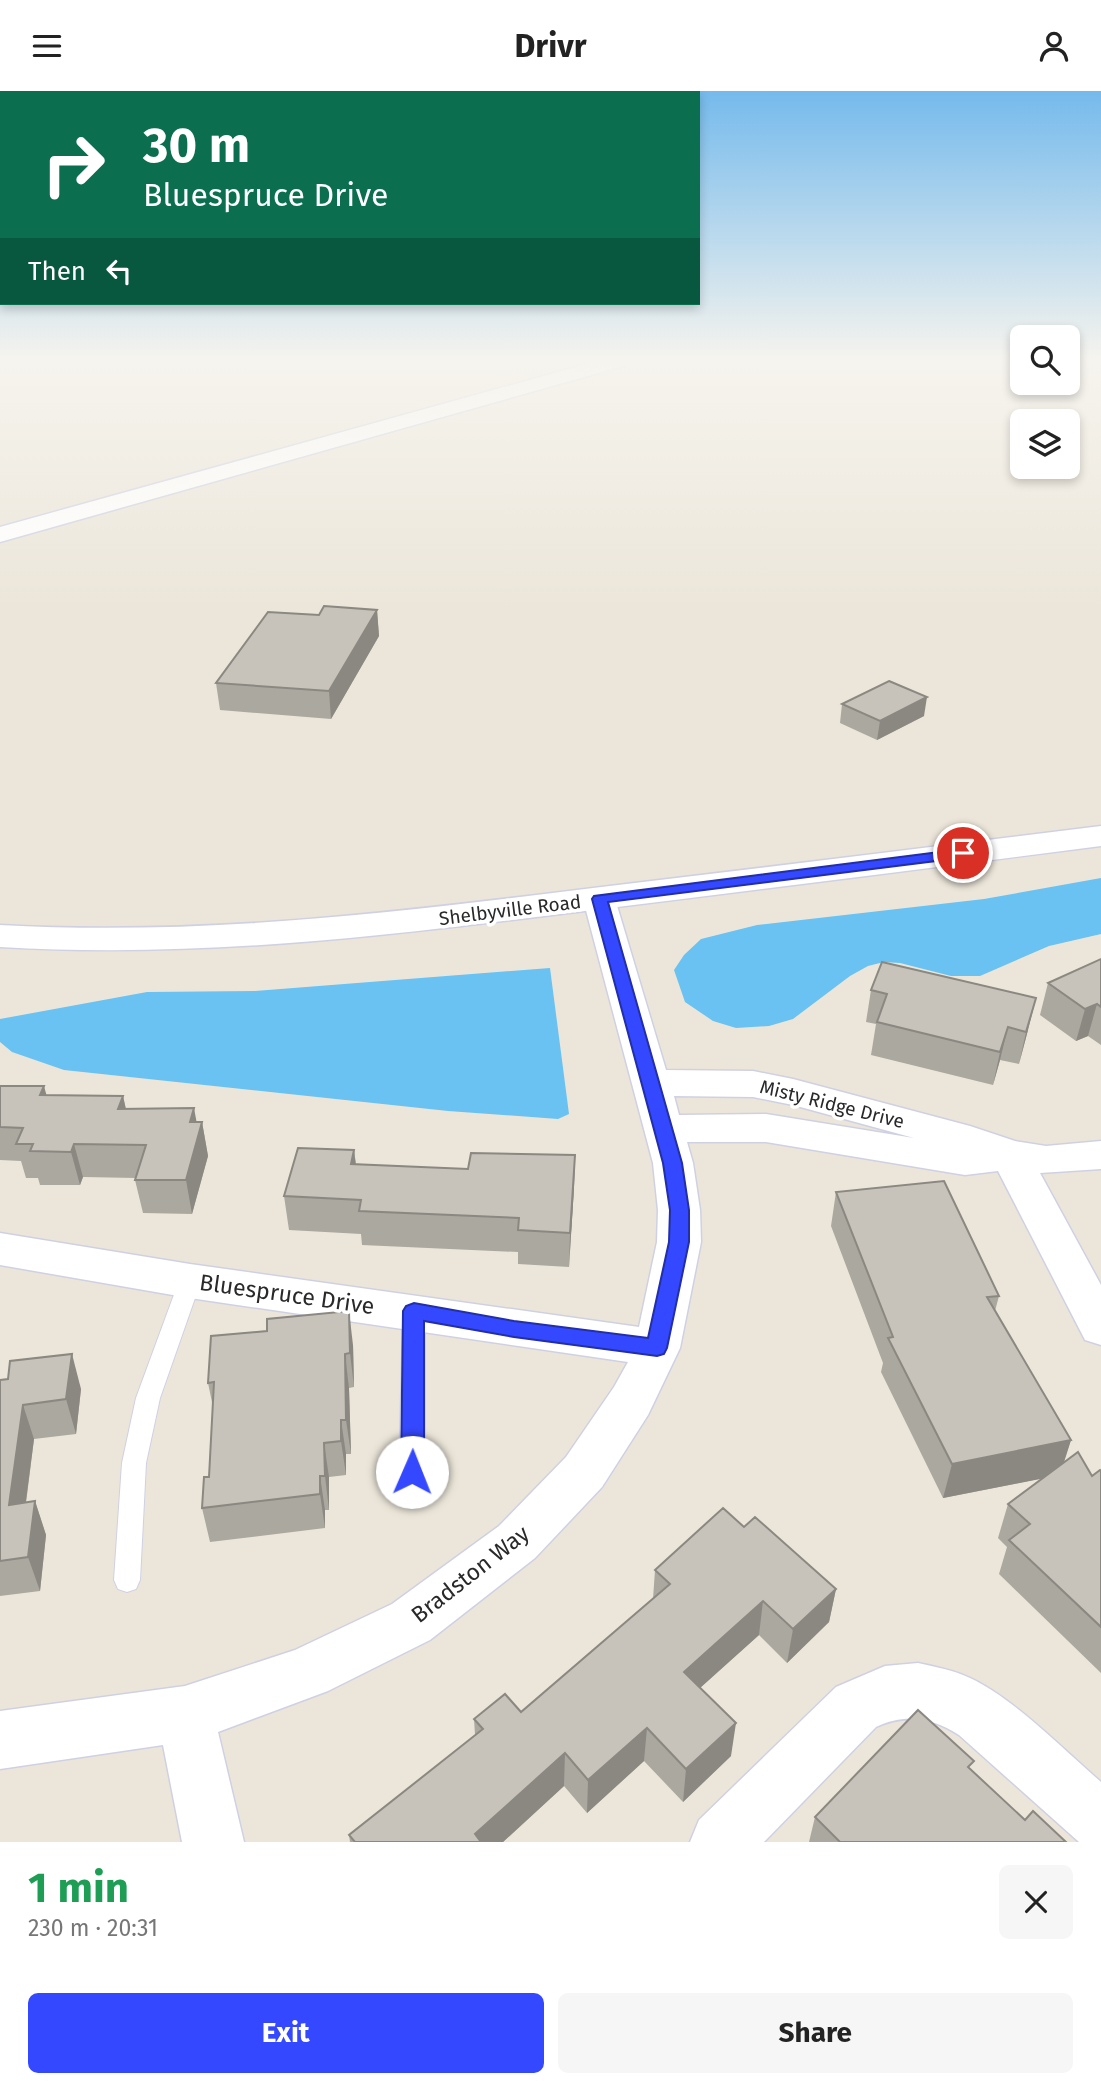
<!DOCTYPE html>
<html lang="en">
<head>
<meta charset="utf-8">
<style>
	:root { --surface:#fff; --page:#f6f6f6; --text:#222; --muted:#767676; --accent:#3448ff }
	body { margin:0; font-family:"Fira Sans",sans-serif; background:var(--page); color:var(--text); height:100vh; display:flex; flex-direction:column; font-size:26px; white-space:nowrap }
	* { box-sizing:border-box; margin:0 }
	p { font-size:23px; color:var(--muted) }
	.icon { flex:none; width:38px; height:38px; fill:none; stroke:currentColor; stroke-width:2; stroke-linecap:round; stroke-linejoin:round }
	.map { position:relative; height:1751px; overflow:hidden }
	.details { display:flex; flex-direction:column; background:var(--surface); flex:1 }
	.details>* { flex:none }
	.banner { position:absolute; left:0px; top:0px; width:700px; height:214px; box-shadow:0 4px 10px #0003; background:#0b6e4f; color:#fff; overflow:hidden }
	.controls { position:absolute; left:1010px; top:234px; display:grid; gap:14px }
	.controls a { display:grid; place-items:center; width:70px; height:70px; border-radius:10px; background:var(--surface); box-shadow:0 4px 10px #0003; font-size:35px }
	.pin { position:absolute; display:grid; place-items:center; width:60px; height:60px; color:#fff; margin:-30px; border:4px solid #fff; border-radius:50%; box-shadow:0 2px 7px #0007 }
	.me { position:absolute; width:77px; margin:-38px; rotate:1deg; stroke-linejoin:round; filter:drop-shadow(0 0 5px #0008) }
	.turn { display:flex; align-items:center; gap:24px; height:147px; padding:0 28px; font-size:32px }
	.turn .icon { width:91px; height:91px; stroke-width:2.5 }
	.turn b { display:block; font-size:49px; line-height:60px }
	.then { display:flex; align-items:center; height:66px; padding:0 28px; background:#0003; gap:14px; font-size:26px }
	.round { display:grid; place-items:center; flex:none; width:74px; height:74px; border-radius:10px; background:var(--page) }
	.headline { display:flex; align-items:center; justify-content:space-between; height:119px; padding:0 28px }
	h1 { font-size:42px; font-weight:700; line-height:52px; color:#1e9e55 }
	.cta { display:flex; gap:14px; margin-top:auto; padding:14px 28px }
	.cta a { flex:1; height:80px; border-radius:10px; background:var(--accent); color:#fff; font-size:28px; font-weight:700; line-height:80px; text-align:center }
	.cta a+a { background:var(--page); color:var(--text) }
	header { display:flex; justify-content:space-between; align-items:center; height:91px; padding:0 28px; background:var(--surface); font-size:32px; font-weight:700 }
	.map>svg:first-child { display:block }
	.water { fill:#69c2f2 }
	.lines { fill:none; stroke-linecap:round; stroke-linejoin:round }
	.lane-casing { stroke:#cfd1e3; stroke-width:2 }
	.street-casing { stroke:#cfd1e3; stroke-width:3 }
	.secondary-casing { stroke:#cfd1e3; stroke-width:3 }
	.lane { fill:#fff; fill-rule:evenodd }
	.street { fill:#fff; fill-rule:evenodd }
	.secondary { fill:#fff; fill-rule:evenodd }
	.wall { fill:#aba8a0 }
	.shaded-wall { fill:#8b8882 }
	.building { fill:#c7c3ba; stroke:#8b8882; stroke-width:2 }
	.route { fill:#3448ff; stroke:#222fa6; stroke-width:2 }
	.labels { text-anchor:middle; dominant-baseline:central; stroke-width:7; stroke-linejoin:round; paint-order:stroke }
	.street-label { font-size:19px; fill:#292929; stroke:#fff }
	.near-street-label { font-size:23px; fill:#292929; stroke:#fff }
</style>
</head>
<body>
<header><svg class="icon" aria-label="menu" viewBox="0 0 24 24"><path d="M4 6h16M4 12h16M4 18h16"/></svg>Drivr<svg class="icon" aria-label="person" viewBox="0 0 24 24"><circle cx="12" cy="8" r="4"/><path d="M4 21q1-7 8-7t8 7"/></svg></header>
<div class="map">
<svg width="1101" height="1751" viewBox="0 0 1101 1751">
	<rect width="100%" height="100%" fill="#ece6da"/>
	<g class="water">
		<path d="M1101,787v56l-52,12 -69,30h-29l-51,-13 -16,-1 -16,4 -18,10 -57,43 -24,7 -33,2 -23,-7 -28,-19 -11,-32 10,-15 17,-16 56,-14 227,-26z"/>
		<path d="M550,877l19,146 -11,5 -110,-8 -384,-41 -52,-18 -12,-10v-23l147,-27 108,-1z"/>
	</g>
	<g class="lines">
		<defs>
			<g id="lane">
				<path d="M190,1182l8,2 3,6 -41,117 -14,65 -6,117 -4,9 -9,3 -9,-3 -4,-9 8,-117 14,-65 43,-117 3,-6z"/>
				<path d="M414,1212l8,3 3,6v160l-4,8 -9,3 -9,-3 -4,-8 4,-160 3,-6z"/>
			</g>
			<g id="street">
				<path d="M599,798l12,3 4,7 51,171 87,1 40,8 177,47 45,15 31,5 55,-5v28l-61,4 61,112v60l-16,-5 -87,-169 -33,4 -199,-33h-79l6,21 7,47 1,32 -21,106 -32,67 -46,72 -67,71 -105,82 -102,51 -110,41 26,110h-62l-19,-97 -163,24v-58l185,-25 110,-36 97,-46 107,-78 67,-69 48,-70 14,-25 -438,-64 -190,-33v-32l190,31 449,63 18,-85 1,-32 -5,-47 -70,-264 4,-7zM674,1005l79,1 40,8 121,33 -148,-24 -87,1z"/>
				<path d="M918,1572c18,4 35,7 52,15 42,19 94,72 131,104v60h-22l-120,-107c-27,-17 -53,-22 -83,-8l-112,115h-74l9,-22 137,-133 49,-21z"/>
			</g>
			<g id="secondary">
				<path d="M594,271h31l-2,4 -623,176v-15z"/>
				<path d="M1101,735v20c-169,22 -339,43 -508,64 -201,25 -389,49 -593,37v-22c202,11 393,-12 593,-37 169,-20 339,-41 508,-62z"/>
			</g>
		</defs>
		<use href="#lane" class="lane-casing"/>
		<use href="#street" class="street-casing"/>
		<use href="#secondary" class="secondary-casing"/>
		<use href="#lane" class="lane"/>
		<use href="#street" class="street"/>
		<use href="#secondary" class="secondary"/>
	</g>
	<g class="wall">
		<path d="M377,519l2,26 -48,83 -111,-9 -4,-27 103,-68z"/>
		<path d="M842,613l82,12 -47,24 -37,-17z"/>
		<path d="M1101,868v86l-13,-9 -12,5 -36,-26 8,-32z"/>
		<path d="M871,899l157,40 -9,34 -19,-4 -7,25 -122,-30 5,-31 -10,-2z"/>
		<path d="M0,995l46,9 77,1 3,13 71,13h5l6,34 -16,58 -49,-1 -8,-33 1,-2 -53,-1 -3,8h-40l-2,-7h-12l-5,-17 -21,-1z"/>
		<path d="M354,1059l2,14 112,5 107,-14 -1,33 -5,79 -51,-3v-12l-156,-7 -1,-11 -72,-4 -5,-34z"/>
		<path d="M836,1101l163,104 -4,15 76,129 -8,23 29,13 9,-5v202l-102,-99 8,-27 -9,-9 10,-34 36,-26 -101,20 -62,-126 2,-9 -52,-137z"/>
		<path d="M267,1240l86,14 1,42 -5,1 2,66h-5v21l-17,2v33h-4v18l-115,14 -8,-34 7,-31 4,-70 -5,-24z"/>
		<path d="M0,1289l81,9 -5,45 -42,5 -8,64 9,-2 11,34 -6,56 -40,5z"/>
		<path d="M744,1436l92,62 -7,33 -42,41 -28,-28 -59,53 31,68 -48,46 -39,-41 -57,52 -23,-27 -61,56h-153l-1,-7 126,-100 -1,-16 47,-7 132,-113 2,-29z"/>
		<path d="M971,1679l54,50 41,22h-257l6,-25z"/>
	</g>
	<g class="shaded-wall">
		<path d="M377,519l2,26 -48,83 -2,-28z"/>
		<path d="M927,606l-3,19 -47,24 3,-19z"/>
		<path d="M1036,907l-8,32 -9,34 7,-32z"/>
		<path d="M1097,913l-9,32 -12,5 9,-32z"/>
		<path d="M1008,936l-8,33 -7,25 7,-33z"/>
		<path d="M44,995l9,33 -13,-24z"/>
		<path d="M123,1005l7,33 -12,-20z"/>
		<path d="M194,1017l5,27 3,-13 6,34 -16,58 -6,-34 4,-58z"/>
		<path d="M74,1053l9,33 -3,8 -9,-33z"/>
		<path d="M354,1059l4,34 -7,-20z"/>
		<path d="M575,1064l-1,33 -5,79 1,-34z"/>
		<path d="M349,1220l4,34 1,42 -4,-34z"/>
		<path d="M72,1263l9,35 -5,45 -10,-35z"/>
		<path d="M345,1263l4,34 2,66 -5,-34z"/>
		<path d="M23,1314l11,34 -13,100 -12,-34z"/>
		<path d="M341,1329l5,34v21l-5,-34z"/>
		<path d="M1071,1349l-11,35 -117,23 9,-34z"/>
		<path d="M324,1352l5,34v33l-4,-34z"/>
		<path d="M320,1385l5,34v18l-5,-34z"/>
		<path d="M35,1410l11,34 -6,56 -12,-34z"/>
		<path d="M836,1498l-7,33 -42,41 6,-34z"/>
		<path d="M763,1510l-4,34 -78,70 3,-33z"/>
		<path d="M736,1632l-5,33 -48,46 3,-33z"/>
		<path d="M647,1637l-3,33 -57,52 1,-33z"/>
		<path d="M565,1662l-1,33 -61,56h-28v-8z"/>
	</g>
	<g class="building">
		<path d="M324,515l53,4 -48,81 -113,-8 52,-71 51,3z"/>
		<path d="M889,590l38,16 -47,24 -38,-17z"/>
		<path d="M1101,868v48l-4,-3 -12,5 -37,-26z"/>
		<path d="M882,871l154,36 -10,34 -18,-5 -8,25 -123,-30 10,-28 -16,-4z"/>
		<path d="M0,995h44l-4,9 83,1 -5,13 76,-1 -4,14h12l-16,58h-51l11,-35 -72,-1 -3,8 -41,-1 3,-7h-17l7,-16 -23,-1z"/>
		<path d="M298,1057l56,2 -3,14 117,5 3,-16 104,2 -5,78 -52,-3 1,-12 -160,-7 2,-11 -77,-4z"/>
		<path d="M944,1090l55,115 -12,1 84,143 -119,24 -64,-126 5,-1 -57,-145z"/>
		<path d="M349,1220l1,42 -5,1 1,66h-5v21l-17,2 1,33h-5v18l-118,14 2,-31h5l5,-95 -6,1 3,-47 56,-5v-12z"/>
		<path d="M72,1263l-6,45 -43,6 -14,100 26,-4 -7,56 -28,4v-181l8,-1 2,-18z"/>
		<path d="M1078,1361l14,24 8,-6 1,1v156l-92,-87 21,-16 -22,-20z"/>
		<path d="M723,1417l21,19 11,-10 81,72 -43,40 -30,-28 -79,71 52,51 -50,46 -39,-41 -59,52 -23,-27 -90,81 6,8h-126l-6,-7 134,-106 -9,-10 31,-25 16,18 149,-128 -15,-14z"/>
		<path d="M918,1619l56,51 -6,6 57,53 8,-9 33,31h-226l-25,-25z"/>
	</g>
	<linearGradient id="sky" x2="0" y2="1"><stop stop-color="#75baec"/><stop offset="0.52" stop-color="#f6f4ee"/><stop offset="1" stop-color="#f6f4ee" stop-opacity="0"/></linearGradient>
	<rect width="1101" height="517" fill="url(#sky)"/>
	<path class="route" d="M963,758l5,1 2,3 -2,4 -360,45 74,261 7,47v32l-22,106 -3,6 -7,2 -143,-19 -90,-16v151l-4,7 -8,3 -8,-3 -3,-7 2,-161 3,-5 8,-3 100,18 134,17 21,-96 1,-32 -7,-47 -71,-264 2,-3z"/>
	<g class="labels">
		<g class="street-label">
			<text transform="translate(510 819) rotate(-7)">Shelbyville Road</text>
			<text transform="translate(832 1013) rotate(14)">Misty Ridge Drive</text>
		</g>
		<g class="near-street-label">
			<text transform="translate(287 1203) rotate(8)">Bluespruce Drive</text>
			<text transform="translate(470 1483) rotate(-38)">Bradston Way</text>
		</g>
	</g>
</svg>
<div class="controls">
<a><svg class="icon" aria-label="search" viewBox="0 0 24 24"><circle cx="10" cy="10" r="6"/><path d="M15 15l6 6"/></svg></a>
<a><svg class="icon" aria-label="layers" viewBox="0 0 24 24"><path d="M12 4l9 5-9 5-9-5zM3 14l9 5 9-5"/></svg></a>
</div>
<div class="pin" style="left:963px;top:762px;background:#d93025"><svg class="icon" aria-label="arrive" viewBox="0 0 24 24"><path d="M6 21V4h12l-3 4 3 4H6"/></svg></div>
<svg class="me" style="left:412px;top:1381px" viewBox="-20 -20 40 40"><circle r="19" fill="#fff"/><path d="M0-13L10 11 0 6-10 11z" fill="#3448ff"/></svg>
<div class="banner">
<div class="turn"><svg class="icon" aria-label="right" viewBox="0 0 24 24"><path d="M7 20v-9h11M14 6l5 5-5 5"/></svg><div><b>30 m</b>Bluespruce Drive</div></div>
<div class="then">Then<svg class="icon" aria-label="left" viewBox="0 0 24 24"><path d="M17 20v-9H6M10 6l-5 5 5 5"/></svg></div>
</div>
</div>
<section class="details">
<div class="headline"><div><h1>1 min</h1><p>230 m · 20:31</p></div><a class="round"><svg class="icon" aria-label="close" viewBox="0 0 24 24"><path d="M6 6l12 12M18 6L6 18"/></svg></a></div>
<div class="cta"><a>Exit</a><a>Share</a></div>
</section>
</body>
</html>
